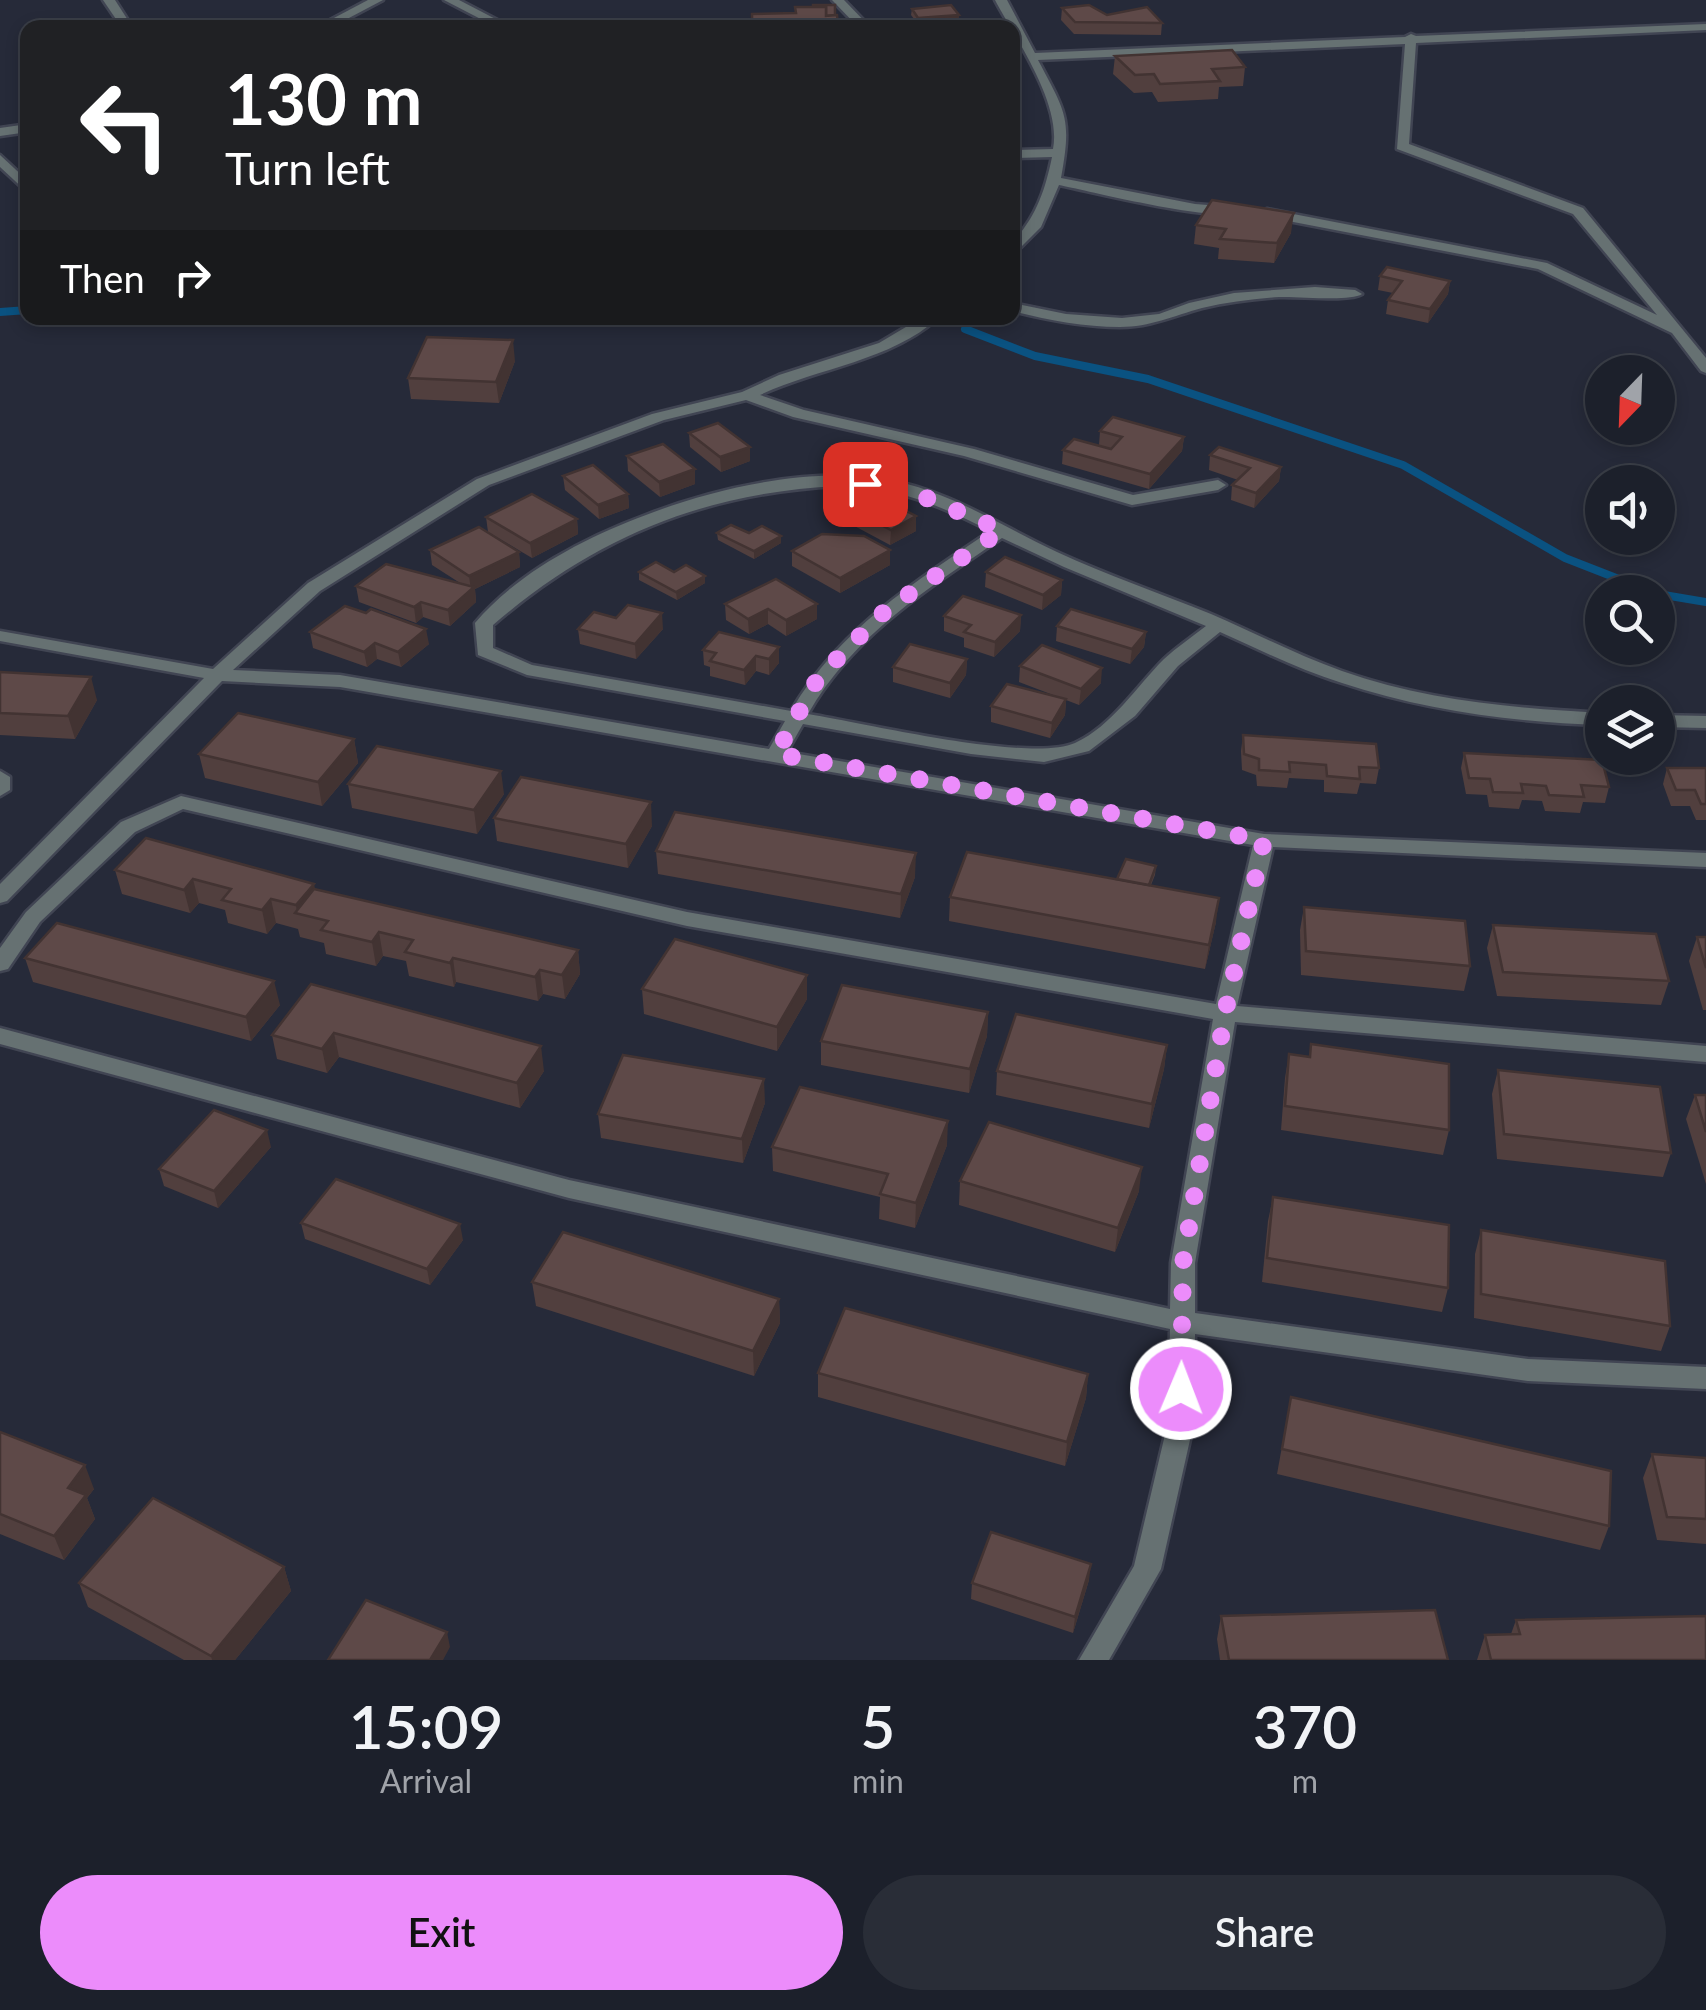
<!DOCTYPE html>
<html lang="en">
<head>
<meta charset="utf-8">
<style>
	:root { --surface:#1c202b; --page:#292d37; --text:#f1f3f6; --muted:#a0a3a9; --line:#3a3e47; --accent:#ec8cfb }
	body { margin:0; font-family:Lato,sans-serif; background:var(--page); color:var(--text); height:100vh; display:flex; flex-direction:column; font-size:38px; white-space:nowrap }
	* { box-sizing:border-box; margin:0 }
	p { font-size:32px; color:var(--muted) }
	.icon { flex:none; width:55px; height:55px; fill:none; stroke:currentColor; stroke-width:2; stroke-linecap:round; stroke-linejoin:round }
	.map { position:relative; height:1660px; overflow:hidden }
	.side { display:flex; flex-direction:column; background:var(--surface); flex:1 }
	.side>* { flex:none }
	.banner { position:absolute; left:20px; top:20px; width:1000px; height:305px; border-radius:20px; box-shadow:0 5px 15px #0003,0 0 0 2px var(--line); background:#202124; color:#fff; overflow:hidden }
	.needle { width:65px; rotate:203deg }
	.controls { position:absolute; left:1585px; top:355px; display:grid; gap:20px }
	.controls a { display:grid; place-items:center; width:90px; height:90px; border-radius:50%; background:var(--surface); box-shadow:0 5px 15px #0003,0 0 0 2px var(--line); font-size:50px }
	.pin { position:absolute; display:grid; place-items:center; width:85px; height:85px; color:#fff; margin:-42px; border-radius:20px; box-shadow:0 5px 15px #0006 }
	.me { position:absolute; width:110px; margin:-55px; rotate:1deg; stroke-linejoin:round; filter:drop-shadow(0 0 8px #0008) }
	.turn { display:flex; align-items:center; gap:35px; height:210px; padding:0 40px; font-size:45px }
	.turn .icon { width:130px; height:130px; stroke-width:2.5 }
	.turn b { display:block; font-size:70px; line-height:85px }
	.then { display:flex; align-items:center; height:95px; padding:0 40px; background:#0003; gap:20px; font-size:38px }
	.eta { display:flex; justify-content:space-evenly; align-items:center; height:170px; text-align:center }
	.eta b { font-size:60px; font-weight:600; line-height:70px }
	.primary-button { display:flex; gap:20px; margin-top:auto; padding:20px 40px }
	.primary-button a { flex:1; height:115px; border-radius:60px; background:var(--accent); color:#111; font-size:40px; font-weight:600; line-height:115px; text-align:center }
	.primary-button a+a { background:var(--page); color:var(--text) }
	.map>svg:first-child { display:block }
	.lines { fill:none; stroke-linecap:round; stroke-linejoin:round }
	.stream { stroke:#0a5281; stroke-width:8 }
	.lane-casing { stroke:#414553; stroke-width:5 }
	.lane { fill:#667172; fill-rule:evenodd }
	.wall { fill:#513f3e }
	.shaded-wall { fill:#423332 }
	.building { fill:#5e4948; stroke:#423332; stroke-width:2.5 }
	.route { stroke:#ec8cfb; stroke-width:18; stroke-dasharray:0 32.4 }
</style>
</head>
<body>
<div class="map">
<svg width="1706" height="1660" viewBox="0 0 1706 1660">
	<rect width="100%" height="100%" fill="#262a39"/>
	<g class="lines">
		<g class="stream">
			<path d="M0,312l28,-2"/>
			<path d="M965,329l70,27 113,23 255,86 162,93 87,34"/>
			<path d="M1658,594l48,8"/>
		</g>
		<defs>
			<g id="lane">
				<path d="M103,0h12l18,28h-11z"/>
				<path d="M368,0h15l-53,28h-15z"/>
				<path d="M444,0h15l54,28h-15z"/>
				<path d="M832,0h12l27,28h-12z"/>
				<path d="M995,0h12l28,53 370,-16 6,-3 5,2 290,-12v6l-290,13 -7,101 174,64 123,150v15l-5,-2 -29,-38 -134,-64 -276,-53 -2,-3 7,-4 280,54 110,52 -84,-101 -176,-65 8,-105 -367,16c28,53 34,58 23,118l134,26 38,3 7,4c-21,13 -150,-20 -181,-26l-18,42 -29,29v-13c24,-26 33,-52 40,-86l-40,1v-8l41,-1c9,-46 -38,-111 -58,-149z"/>
				<path d="M28,124v8l-28,4v-8z"/>
				<path d="M0,155l28,26v12l-28,-26z"/>
				<path d="M1315,287l40,3 7,4c-12,8 -64,2 -83,3 -26,2 -52,5 -77,11 -29,8 -52,19 -82,19 -37,0 -72,-7 -108,-16v-8l54,11 56,4 37,-4 30,-11 45,-10z"/>
				<path d="M921,318h17c-47,43 -121,50 -178,77l44,15 170,39 159,46 85,-15 8,5 -8,5 -86,15 -168,-49 -171,-39 -47,-17 -82,20 -175,65 -169,106 -87,79 107,5 429,74 16,-28 -258,-46 -49,-20 -3,-32c42,-50 111,-86 171,-108 69,-27 164,-48 237,-36 64,10 116,46 174,73 50,23 102,41 154,62 44,19 86,41 131,57 85,30 172,37 260,42v12c-87,-3 -176,-14 -260,-42 -42,-13 -82,-33 -122,-51l-42,34 -43,50 -46,35 -45,11 -73,-8 -168,-30 -16,28 477,82 442,19v14l-433,-20 -36,159 469,40v16l-471,-40 -40,241v50l333,46 178,8v22l-178,-8 -333,-47 -1,88 -33,147 -52,91h-30l55,-94 34,-144 2,-93 -601,-131 -569,-154v-16l569,152 601,129 1,-46 42,-244 -526,-93 -504,-117 -48,23 -95,90 -32,47 -8,2v-23l26,-36 95,-90 60,-26 506,116 529,92 37,-159 -913,-158 -118,-6 -215,220 -7,2v-19l204,-206 -204,-37v-10l213,38 95,-86 169,-104 175,-65 90,-22 37,-17 100,-32zM838,486c56,0 102,19 152,45 -76,52 -151,98 -199,180l-259,-46 -39,-17v-23c102,-88 210,-132 345,-139zM1002,538l62,29 142,59c-14,11 -29,21 -42,33 -28,28 -52,67 -89,84 -45,20 -211,-20 -267,-29 45,-79 121,-126 194,-176z"/>
				<path d="M1658,715l48,1v12l-48,-1z"/>
				<path d="M0,771l10,6v13l-10,6z"/>
			</g>
		</defs>
		<use href="#lane" class="lane-casing"/>
		<use href="#lane" class="lane"/>
	</g>
	<g class="wall">
		<path d="M1062,8l100,15 -1,12 -87,-1 -13,-14z"/>
		<path d="M912,9l47,6 -1,6 -40,3 -7,-9z"/>
		<path d="M1115,56l130,11 -2,19 -24,1 -1,12 -60,3 -6,-10 -18,1 -21,-19z"/>
		<path d="M1196,225l95,8 -17,30 -56,-4 1,-11 -25,-4z"/>
		<path d="M1380,276l70,5 -2,13 -20,29 -42,-9 2,-14 5,-7 -15,-3z"/>
		<path d="M515,361l-16,42 -88,-4 -3,-21z"/>
		<path d="M1100,431l84,6 -2,14 -33,38 -87,-25 1,-14 36,-5z"/>
		<path d="M689,433l61,28 -29,11 -31,-25z"/>
		<path d="M1210,455l71,12 -2,14 -25,27 -23,-8 1,-15 6,-5 -29,-10z"/>
		<path d="M627,456l68,28 -35,13 -32,-26z"/>
		<path d="M563,476l65,18 1,14 -30,11 -34,-29z"/>
		<path d="M847,507l69,24 -26,14 -43,-23z"/>
		<path d="M486,517l91,2 1,15 -46,24 -44,-26z"/>
		<path d="M717,533l64,3v7l-27,16 -36,-19z"/>
		<path d="M430,550l89,2 1,15 -45,22 1,13 -26,24 -27,-9 -7,6 -57,-21 -3,-16 104,-3 -28,-18z"/>
		<path d="M890,550v15l-50,28 -48,-27v-15z"/>
		<path d="M639,572h35l31,11 -28,17 -38,-20z"/>
		<path d="M986,572l76,8 -1,15 -19,15 -57,-23z"/>
		<path d="M725,604h92v15l-31,17 -18,-12 -19,10 -23,-14z"/>
		<path d="M366,613l63,31 -28,23 -24,-8 -10,8 -54,-19 -3,-16z"/>
		<path d="M1021,615l-1,16 -26,26 -30,-10v-9l-20,-7v-15z"/>
		<path d="M1057,626l89,6 -2,15 -14,17 -74,-23z"/>
		<path d="M578,629h85l-27,30 -56,-15z"/>
		<path d="M779,647v16l-10,12 -13,-4 -11,14 -35,-9v-9l-6,-2 -1,-15z"/>
		<path d="M967,659l-1,16 -16,23 -57,-16v-15z"/>
		<path d="M1020,666l81,17 -22,22 -13,-5 -1,15 -15,23 -59,-16v-16l70,-8 -42,-16z"/>
		<path d="M0,672l97,28 -22,39 -75,-4z"/>
		<path d="M1243,735l136,33 -3,16 -16,-1 -3,11 -33,-2v-12l-35,-2 -2,10 -30,-2 -1,-11 -14,-5 -1,-19z"/>
		<path d="M354,739l4,24 -36,43 -117,-28 -6,-24z"/>
		<path d="M1464,753l145,34 -4,16 -22,-1 -3,11 -35,-2 -3,-10 -20,-1 -3,9 -30,-2 -2,-12 -21,-1 -5,-26z"/>
		<path d="M1667,768h39v52h-10l-6,-14h-19l-8,-22z"/>
		<path d="M348,784l156,10 -27,40 -125,-26z"/>
		<path d="M494,818l158,8 -24,42 -131,-27z"/>
		<path d="M656,851l259,26 -15,41 -242,-44z"/>
		<path d="M1156,866l-1,9 -4,10 65,37 -11,47 -256,-48 1,-24 167,-18z"/>
		<path d="M115,870l201,19 262,61 2,24 -15,25 -22,-5 -5,7 -82,-19 -2,5 -45,-11 -3,-15 -23,-5 -7,10 -50,-12 -2,-11 -24,-6 -2,-8 -22,-6 -9,11 -39,-11 -3,-13 -26,-7 -9,10 -68,-19z"/>
		<path d="M1304,907l166,59 -6,25 -163,-16 -1,-45z"/>
		<path d="M1493,925l176,56 -8,24 -164,-9 -10,-48z"/>
		<path d="M1697,937h9v73h-3l-14,-49z"/>
		<path d="M25,958l255,47 -29,36 -218,-59z"/>
		<path d="M807,975v24l-30,52 -133,-37 -2,-25z"/>
		<path d="M311,984l233,87 -24,37 -181,-51 -12,16 -50,-14 -5,-24z"/>
		<path d="M988,1012l-1,24 -18,57 -148,-28v-24z"/>
		<path d="M1311,1044l138,86 -6,25 -162,-25 4,-52 4,-24 20,3z"/>
		<path d="M1167,1045l-3,24 -15,59 -153,-33 1,-24z"/>
		<path d="M1498,1070l173,83 -8,24 -166,-18 -5,-65z"/>
		<path d="M1695,1095h11v89l-20,-65z"/>
		<path d="M765,1103l-22,60 -142,-25 -3,-24z"/>
		<path d="M947,1145l-32,83 -36,-9 1,-22 -107,-26 -1,-24z"/>
		<path d="M271,1147l-53,61 -54,-22 -5,-17z"/>
		<path d="M960,1181l179,10 -24,61 -156,-47z"/>
		<path d="M1273,1197l175,91 -6,24 -180,-30 6,-61z"/>
		<path d="M301,1223l162,17 -33,45 -125,-46z"/>
		<path d="M1481,1230l189,96 -9,25 -187,-33 1,-64z"/>
		<path d="M532,1282l247,17 1,24 -26,53 -218,-70z"/>
		<path d="M818,1373l270,1 -2,24 -21,68 -247,-69z"/>
		<path d="M1291,1397l318,129 -9,24 -323,-76z"/>
		<path d="M0,1432l94,57 -7,9 8,21 -31,41 -64,-26z"/>
		<path d="M1652,1454l54,4v86l-49,-4 -14,-62z"/>
		<path d="M284,1567l7,24 -56,69h-51l-96,-53 -9,-24z"/>
		<path d="M1089,1580l-16,53 -102,-34 1,-16z"/>
		<path d="M1221,1616l227,44h-228l-3,-21z"/>
		<path d="M1516,1620l190,40h-229l8,-25 26,-1z"/>
	</g>
	<g class="shaded-wall">
		<path d="M959,15l-1,6 -40,3v-6z"/>
		<path d="M1294,213l-3,20 -17,30 3,-20z"/>
		<path d="M1450,281l-2,13 -20,29 2,-14z"/>
		<path d="M513,340l2,21 -16,42 -3,-21z"/>
		<path d="M1184,437l-2,14 -33,38 1,-15z"/>
		<path d="M750,447v14l-29,11 -1,-15z"/>
		<path d="M1281,467l-2,14 -25,27 2,-15z"/>
		<path d="M695,469v15l-35,13 -1,-15z"/>
		<path d="M628,494l1,14 -30,11 -1,-14z"/>
		<path d="M916,516v15l-26,14 1,-15z"/>
		<path d="M577,519l1,15 -46,24 -2,-15z"/>
		<path d="M781,536v7l-27,16v-8z"/>
		<path d="M890,550v15l-50,28v-15z"/>
		<path d="M519,552l1,15 -45,22 1,13 -26,24 -2,-16 23,-20 -2,-14z"/>
		<path d="M705,576v7l-28,17 -1,-8z"/>
		<path d="M1062,580l-1,15 -19,15 1,-15z"/>
		<path d="M421,602l2,15 -7,6 -2,-16z"/>
		<path d="M817,604v15l-31,17v-16z"/>
		<path d="M768,609v15l-19,10 -1,-15z"/>
		<path d="M662,613l1,16 -27,30 -1,-15z"/>
		<path d="M1021,615l-1,16 -26,26 1,-15z"/>
		<path d="M426,629l3,15 -28,23 -3,-15z"/>
		<path d="M1146,632l-2,15 -14,17 2,-15z"/>
		<path d="M375,643l2,16 -10,8 -3,-15z"/>
		<path d="M779,647v16l-10,12v-16z"/>
		<path d="M756,656v15l-11,14 -1,-15z"/>
		<path d="M967,659l-1,16 -16,23v-15z"/>
		<path d="M1102,668l-1,15 -22,22 2,-16z"/>
		<path d="M91,677l6,23 -22,39 -7,-23z"/>
		<path d="M1066,699l-1,16 -15,23 2,-15z"/>
		<path d="M354,739l4,24 -36,43 -4,-24z"/>
		<path d="M501,771l3,23 -27,40 -3,-24z"/>
		<path d="M651,802l1,24 -24,42 -2,-24z"/>
		<path d="M916,853l-1,24 -15,41 1,-24z"/>
		<path d="M193,879l6,24 -9,10 -6,-23z"/>
		<path d="M314,884l5,23 -22,7 -1,-9z"/>
		<path d="M1219,898l-3,24 -11,47 4,-24z"/>
		<path d="M271,899l5,24 -9,11 -5,-24z"/>
		<path d="M379,932l4,24 -7,10 -4,-24z"/>
		<path d="M578,950l2,24 -15,25 -3,-24z"/>
		<path d="M453,958l3,24 -2,5 -4,-24z"/>
		<path d="M540,970l3,24 -5,7 -3,-24z"/>
		<path d="M807,975v24l-30,52v-24z"/>
		<path d="M274,981l6,24 -29,36 -5,-24z"/>
		<path d="M988,1012l-1,24 -18,57 1,-24z"/>
		<path d="M334,1033l5,24 -12,16 -5,-24z"/>
		<path d="M1167,1045l-3,24 -15,59 3,-24z"/>
		<path d="M541,1046l3,25 -24,37 -3,-25z"/>
		<path d="M764,1079l1,24 -22,60 -1,-24z"/>
		<path d="M948,1121l-1,24 -32,83 1,-25z"/>
		<path d="M267,1130l4,17 -53,61 -4,-17z"/>
		<path d="M1142,1167l-3,24 -24,61 3,-24z"/>
		<path d="M460,1224l3,16 -33,45 -3,-16z"/>
		<path d="M779,1299l1,24 -26,53 -1,-25z"/>
		<path d="M1088,1374l-2,24 -21,68 2,-24z"/>
		<path d="M85,1465l9,24 -7,9 8,21 -31,41 -10,-24 14,-48z"/>
		<path d="M1091,1564l-2,16 -16,53 2,-16z"/>
		<path d="M284,1567l7,24 -56,69h-23l-1,-4z"/>
		<path d="M447,1632l3,15 -7,13h-13z"/>
	</g>
	<g class="building">
		<path d="M813,5h22v10l-9,1v-9h-13z"/>
		<path d="M951,5l8,10 -41,3 -6,-9z"/>
		<path d="M1089,5l18,10 40,-8 15,16 -87,-1 -13,-14z"/>
		<path d="M795,7h31v9l11,-1 1,10h-8v3h-78v-14l44,-1z"/>
		<path d="M1232,50l13,17 -33,2 8,12 -60,3 -6,-10 -19,1 -20,-19z"/>
		<path d="M1212,200l82,13 -17,30 -57,-4 6,-10 -30,-4z"/>
		<path d="M1387,267l63,14 -20,28 -42,-9 14,-19 -22,-5z"/>
		<path d="M427,337l86,3 -17,42 -88,-4z"/>
		<path d="M1113,417l71,20 -34,37 -87,-24 11,-11 37,10 11,-12 -22,-6z"/>
		<path d="M718,423l32,24 -30,10 -31,-24z"/>
		<path d="M663,444l32,25 -36,13 -32,-26z"/>
		<path d="M1219,447l62,20 -25,26 -24,-8 18,-17 -40,-13z"/>
		<path d="M593,465l35,29 -30,11 -35,-29z"/>
		<path d="M532,494l45,25 -47,24 -44,-26z"/>
		<path d="M873,494l43,22 -25,14 -44,-23z"/>
		<path d="M731,525l18,8 13,-7 19,10 -27,15 -37,-18z"/>
		<path d="M479,527l40,25 -50,24 -39,-26z"/>
		<path d="M822,534l42,2 26,14 -50,28 -48,-27z"/>
		<path d="M1005,557l57,23 -19,15 -57,-23z"/>
		<path d="M656,562l18,10 12,-7 19,11 -29,16 -37,-20z"/>
		<path d="M386,564l88,23 -26,23 -27,-8 -7,5 -58,-21z"/>
		<path d="M776,579l41,25 -31,16 -18,-11 -20,10 -23,-15z"/>
		<path d="M963,596l58,19 -26,27 -31,-10 7,-7 -27,-9z"/>
		<path d="M628,605l34,8 -27,31 -57,-15 16,-17 22,6z"/>
		<path d="M345,606l21,7 5,-4 55,20 -28,23 -23,-9 -11,9 -54,-20z"/>
		<path d="M1071,609l75,23 -14,17 -75,-23z"/>
		<path d="M719,632l60,15 -10,12 -13,-3 -12,14 -34,-9 6,-8 -13,-3z"/>
		<path d="M910,644l57,15 -17,24 -57,-16z"/>
		<path d="M1042,645l60,23 -21,21 -61,-23z"/>
		<path d="M0,672l91,5 -23,39 -68,-3z"/>
		<path d="M1007,684l59,15 -14,24 -61,-17z"/>
		<path d="M238,713l116,26 -36,43 -119,-28z"/>
		<path d="M1243,735l133,9 3,24 -20,-1 1,12 -33,-3 -1,-11 -37,-3 1,10 -31,-2v-11l-15,-5z"/>
		<path d="M377,746l124,25 -27,39 -126,-26z"/>
		<path d="M1464,753l138,7 7,27 -28,-2 3,12 -35,-2 -3,-9 -25,-2 2,9 -30,-1 -3,-13 -21,-1z"/>
		<path d="M1667,768h39v36h-5l-6,-14h-19z"/>
		<path d="M521,777l130,25 -25,42 -132,-26z"/>
		<path d="M675,812l241,41 -15,41 -245,-43z"/>
		<path d="M146,838l168,46 -18,21 -25,-6 -9,11 -40,-10 9,-11 -38,-10 -9,11 -69,-20z"/>
		<path d="M967,852l252,46 -10,47 -259,-48z"/>
		<path d="M1126,859l30,7 -7,19 -32,-6z"/>
		<path d="M314,889l264,61 -16,25 -22,-5 -5,7 -82,-19 -3,5 -45,-11 8,-12 -34,-8 -7,10 -51,-12 7,-9 -33,-8z"/>
		<path d="M1304,907l161,14 5,45 -164,-15z"/>
		<path d="M57,923l217,58 -28,36 -221,-59z"/>
		<path d="M1493,925l163,9 13,47 -166,-9z"/>
		<path d="M1697,937h9v31z"/>
		<path d="M675,939l132,36 -30,52 -135,-38z"/>
		<path d="M311,984l230,62 -24,37 -183,-50 -12,16 -50,-14z"/>
		<path d="M842,985l146,27 -18,57 -149,-28z"/>
		<path d="M1016,1014l151,31 -15,59 -155,-33z"/>
		<path d="M1311,1044l138,20v66l-164,-24 4,-52 21,3z"/>
		<path d="M623,1055l141,24 -22,60 -144,-25z"/>
		<path d="M1498,1070l162,17 11,66 -167,-19z"/>
		<path d="M800,1087l148,34 -32,82 -36,-9 8,-20 -116,-27z"/>
		<path d="M1695,1095h11v37z"/>
		<path d="M214,1110l53,20 -53,61 -55,-22z"/>
		<path d="M989,1122l153,45 -24,61 -158,-47z"/>
		<path d="M336,1179l124,45 -33,45 -126,-46z"/>
		<path d="M1273,1197l176,28 -1,63 -181,-30z"/>
		<path d="M1481,1230l184,31 5,65 -189,-32z"/>
		<path d="M563,1232l216,67 -26,52 -221,-69z"/>
		<path d="M845,1308l243,66 -21,68 -249,-69z"/>
		<path d="M1291,1397l320,74 -2,55 -327,-77z"/>
		<path d="M0,1432l85,33 -17,23 18,7 -32,41 -54,-22z"/>
		<path d="M1652,1454l54,4v61l-39,-2z"/>
		<path d="M153,1498l131,69 -73,89 -132,-73z"/>
		<path d="M991,1532l100,32 -16,53 -103,-34z"/>
		<path d="M366,1600l81,32 -17,28h-102z"/>
		<path d="M1435,1610l13,50h-219l-8,-44z"/>
		<path d="M1706,1616v44h-215l-6,-25 35,-1 -4,-14z"/>
	</g>
	<g class="lines">
		<path class="route" d="M865,484l33,2 104,44 -116,80 -68,68 -42,76 488,86 -39,173 -42,250 -2,126"/>
	</g>
</svg>
<div class="controls">
<a><svg class="needle" viewBox="-14 -14 28 28"><path d="M0-13l5 13h-10z" fill="#e53935"/><path d="M0 13l5-13h-10z" fill="#a0a3a9"/></svg></a>
<a><svg class="icon" aria-label="sound" viewBox="0 0 24 24"><path d="M4 9h4l5-4v14l-5-4H4zM17 9q2 3 0 6"/></svg></a>
<a><svg class="icon" aria-label="search" viewBox="0 0 24 24"><circle cx="10" cy="10" r="6"/><path d="M15 15l6 6"/></svg></a>
<a><svg class="icon" aria-label="layers" viewBox="0 0 24 24"><path d="M12 4l9 5-9 5-9-5zM3 14l9 5 9-5"/></svg></a>
</div>
<div class="pin" style="left:865px;top:484px;background:#d93025"><svg class="icon" aria-label="arrive" viewBox="0 0 24 24"><path d="M6 21V4h12l-3 4 3 4H6"/></svg></div>
<svg class="me" style="left:1181px;top:1389px" viewBox="-20 -20 40 40"><circle r="17" fill="#ec8cfb" stroke="#fff" stroke-width="3"/><path d="M0-11L8 9 0 5-8 9z" fill="#fff"/></svg>
<div class="banner">
<div class="turn"><svg class="icon" aria-label="left" viewBox="0 0 24 24"><path d="M17 20v-9H6M10 6l-5 5 5 5"/></svg><div><b>130 m</b>Turn left</div></div>
<div class="then">Then<svg class="icon" aria-label="right" viewBox="0 0 24 24"><path d="M7 20v-9h11M14 6l5 5-5 5"/></svg></div>
</div>
</div>
<section class="side">
<div class="eta">
<div><b>15:09</b><p>Arrival</p></div>
<div><b>5</b><p>min</p></div>
<div><b>370</b><p>m</p></div>
</div>
<div class="primary-button"><a>Exit</a><a>Share</a></div>
</section>
</body>
</html>
